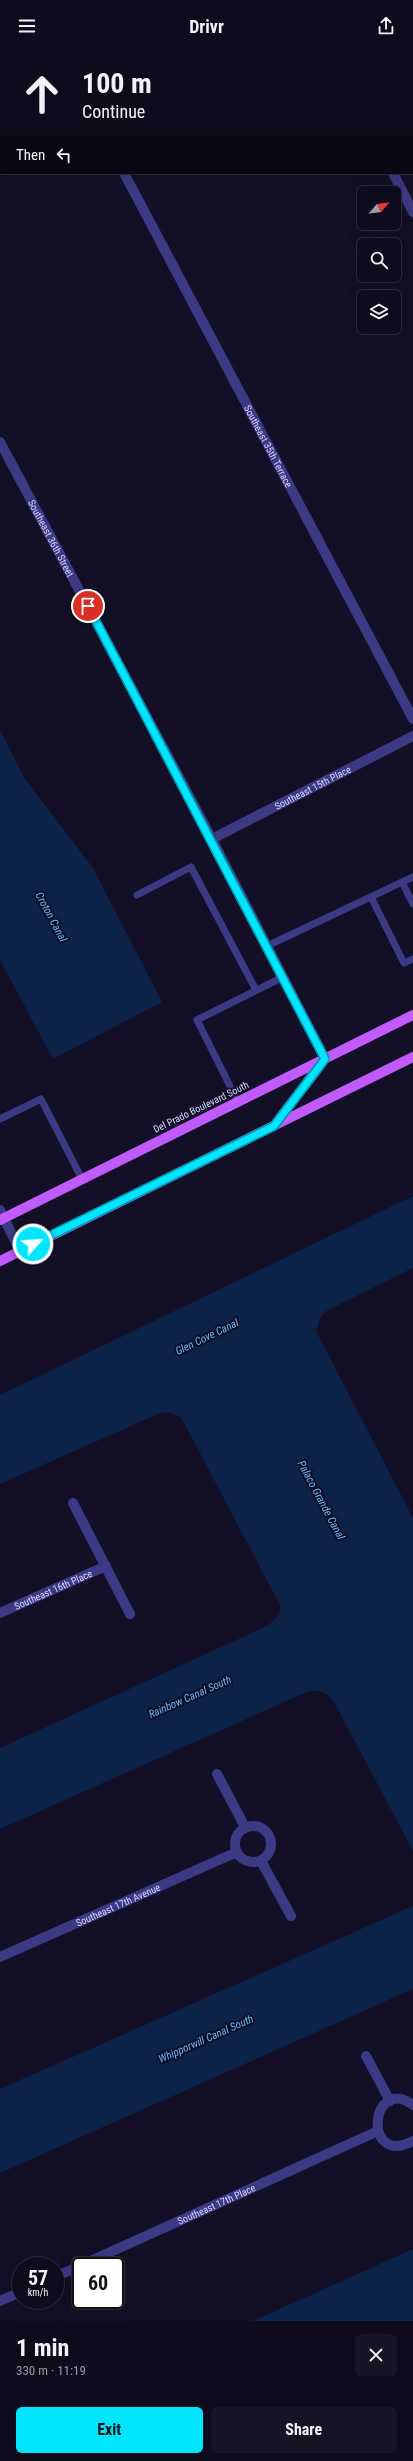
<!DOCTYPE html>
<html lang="en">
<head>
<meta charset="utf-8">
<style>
	:root { --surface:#0e0b1c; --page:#171425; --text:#f1f3f6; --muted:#9b9ba3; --line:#2e2b3b; --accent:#00e5ff }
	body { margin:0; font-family:"Roboto Condensed",sans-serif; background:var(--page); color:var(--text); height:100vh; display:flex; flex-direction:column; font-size:15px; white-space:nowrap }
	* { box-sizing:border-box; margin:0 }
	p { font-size:13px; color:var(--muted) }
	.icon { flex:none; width:22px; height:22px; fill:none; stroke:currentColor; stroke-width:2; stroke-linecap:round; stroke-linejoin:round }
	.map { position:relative; height:2269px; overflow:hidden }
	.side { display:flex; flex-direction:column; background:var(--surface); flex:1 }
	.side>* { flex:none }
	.banner { position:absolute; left:0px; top:0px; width:413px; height:122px; box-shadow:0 4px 16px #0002,0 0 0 1px var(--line); background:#0e0b1c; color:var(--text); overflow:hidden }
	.needle { width:26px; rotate:62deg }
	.buttons { position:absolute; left:357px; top:134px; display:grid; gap:8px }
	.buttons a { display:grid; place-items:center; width:44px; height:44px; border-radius:6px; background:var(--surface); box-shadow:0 4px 16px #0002,0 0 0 1px var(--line); font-size:20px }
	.speed { position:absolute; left:12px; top:2205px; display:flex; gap:8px; font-size:20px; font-weight:700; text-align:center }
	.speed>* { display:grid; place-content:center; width:52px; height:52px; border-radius:50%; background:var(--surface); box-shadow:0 4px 16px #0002,0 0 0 1px var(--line); line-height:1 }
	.speed small { font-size:10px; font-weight:400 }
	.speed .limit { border:2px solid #111; border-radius:6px; background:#fff; color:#111 }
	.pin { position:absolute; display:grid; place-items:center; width:34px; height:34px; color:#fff; margin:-17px; border:2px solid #fff; border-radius:50%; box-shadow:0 1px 4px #0007 }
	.me { position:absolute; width:44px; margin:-22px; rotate:64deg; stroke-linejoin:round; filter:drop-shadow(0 0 3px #0008) }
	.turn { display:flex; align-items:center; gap:14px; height:84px; padding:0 16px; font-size:18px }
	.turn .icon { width:52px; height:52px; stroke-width:2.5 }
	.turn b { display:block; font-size:28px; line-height:34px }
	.then { display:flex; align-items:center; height:38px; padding:0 16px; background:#0003; gap:8px; font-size:15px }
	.round { display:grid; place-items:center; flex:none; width:42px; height:42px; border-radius:6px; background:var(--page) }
	.overview { display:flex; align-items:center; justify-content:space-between; height:68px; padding:0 16px }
	h1 { font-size:24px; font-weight:700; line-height:30px }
	.cta { display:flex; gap:8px; margin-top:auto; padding:8px 16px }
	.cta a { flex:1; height:46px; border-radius:6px; background:var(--accent); color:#111; font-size:16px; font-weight:700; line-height:46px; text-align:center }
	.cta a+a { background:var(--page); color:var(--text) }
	header { display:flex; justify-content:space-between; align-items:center; height:52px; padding:0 16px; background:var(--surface); font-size:18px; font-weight:700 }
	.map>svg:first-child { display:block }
	.water { fill:#0c2248 }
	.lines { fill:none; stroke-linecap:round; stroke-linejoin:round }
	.lane { stroke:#3d3a85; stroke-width:7 }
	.street { stroke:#3d3a85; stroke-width:10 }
	.primary { stroke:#c25bff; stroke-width:10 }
	.route-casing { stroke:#0095a6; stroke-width:10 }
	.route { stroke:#00e5ff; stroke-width:7 }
	.labels { text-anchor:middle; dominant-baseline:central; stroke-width:4; stroke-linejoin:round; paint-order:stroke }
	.street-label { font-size:10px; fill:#d9d4ff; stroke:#130f26 }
	.water-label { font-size:11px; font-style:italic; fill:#62b6ff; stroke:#130f26 }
</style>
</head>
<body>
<header><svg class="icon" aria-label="menu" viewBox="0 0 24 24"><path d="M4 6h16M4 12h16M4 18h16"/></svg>Drivr<svg class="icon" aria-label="share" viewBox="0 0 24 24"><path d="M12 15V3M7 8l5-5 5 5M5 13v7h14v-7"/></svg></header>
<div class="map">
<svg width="413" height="2269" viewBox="0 0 413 2269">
	<rect width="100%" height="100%" fill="#130f26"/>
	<g class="water">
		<path d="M0,678l25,49 68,89 69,134 -109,57 -53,-99z"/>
		<path d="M413,1144v72l-85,42 -7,6 -5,15 97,187v333l-79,-149c-7,-10 -13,-12 -25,-11l-309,138v-81l267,-122 12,-11 2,-8 -100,-190 -13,-5 -8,1 -160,71v-89z"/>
		<path d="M413,1854v83l-413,184v-84z"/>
		<path d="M413,2197v72h-160z"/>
	</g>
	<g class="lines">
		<g class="lane">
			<path d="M402,830l11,22"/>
			<path d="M137,843l54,-28 65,123"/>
			<path d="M371,845l33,66 9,-4"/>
			<path d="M267,894l146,-69"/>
			<path d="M238,1050l-41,-82 86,-43"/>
			<path d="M0,1067l41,-20 41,80"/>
		</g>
		<g class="street">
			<path d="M59,0l1,1"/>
			<path d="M329,0v1"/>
			<path id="s1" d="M124,121l289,546"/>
			<path d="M393,121l20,39"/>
			<path id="s2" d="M0,390l212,397 113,220"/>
			<path id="s3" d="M212,787l201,-103"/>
			<path d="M0,1158l20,41"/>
			<path d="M73,1451l57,111"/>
			<path id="s4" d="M0,1561l106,-47"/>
			<path d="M217,1722l28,53"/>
			<circle cx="253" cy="1792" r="18"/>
			<path d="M261,1809l30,55"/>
			<path id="s5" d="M0,1905l237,-105"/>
			<path d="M366,2004l24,45"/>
			<path d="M413,2053c-43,-31 -51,63 0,36"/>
			<path id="s6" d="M55,2225l323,-146"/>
			<path d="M0,2249l21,-9"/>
		</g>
		<g class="primary">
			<path d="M277,1070l47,-62"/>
			<path d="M0,1168l413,-205"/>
			<path d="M0,1209l413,-204"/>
		</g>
	</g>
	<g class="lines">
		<defs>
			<path id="route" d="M33,1192l241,-118 51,-67 -237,-453"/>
		</defs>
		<use href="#route" class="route-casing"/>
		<use href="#route" class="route"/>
	</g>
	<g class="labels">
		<g class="street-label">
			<text stroke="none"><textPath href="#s1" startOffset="309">Southeast 35th Terrace</textPath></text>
			<text stroke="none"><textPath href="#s2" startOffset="109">Southeast 36th Street</textPath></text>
			<text stroke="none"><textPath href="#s3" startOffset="113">Southeast 15th Place</textPath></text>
			<text transform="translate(201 1055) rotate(-26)">Del Prado Boulevard South</text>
			<text stroke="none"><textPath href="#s4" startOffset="58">Southeast 16th Place</textPath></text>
			<text stroke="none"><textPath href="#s5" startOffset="129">Southeast 17th Avenue</textPath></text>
			<text stroke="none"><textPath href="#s6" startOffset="177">Southeast 17th Place</textPath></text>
		</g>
		<g class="water-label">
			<text transform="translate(51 865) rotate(62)">Croton Canal</text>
			<text transform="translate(207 1285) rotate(-26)">Glen Cove Canal</text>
			<text transform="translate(321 1448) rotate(62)">Palaco Grande Canal</text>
			<text transform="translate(190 1645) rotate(-24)">Rainbow Canal South</text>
			<text transform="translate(206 1987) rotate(-24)">Whipporwill Canal South</text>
		</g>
	</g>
</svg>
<div class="buttons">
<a><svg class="needle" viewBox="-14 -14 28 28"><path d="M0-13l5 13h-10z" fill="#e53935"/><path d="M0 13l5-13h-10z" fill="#9b9ba3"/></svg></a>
<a><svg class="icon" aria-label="search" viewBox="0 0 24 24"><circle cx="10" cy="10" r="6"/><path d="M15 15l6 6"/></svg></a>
<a><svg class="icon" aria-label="layers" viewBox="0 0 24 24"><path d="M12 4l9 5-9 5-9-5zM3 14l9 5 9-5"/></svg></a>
</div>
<div class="speed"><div>57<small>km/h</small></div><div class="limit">60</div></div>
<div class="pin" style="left:88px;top:554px;background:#d93025"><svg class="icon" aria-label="arrive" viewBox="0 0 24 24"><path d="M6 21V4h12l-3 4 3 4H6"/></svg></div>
<svg class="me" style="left:33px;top:1192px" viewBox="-20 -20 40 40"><circle r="17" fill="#00e5ff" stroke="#fff" stroke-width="3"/><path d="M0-11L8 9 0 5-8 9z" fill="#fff"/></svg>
<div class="banner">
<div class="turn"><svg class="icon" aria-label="ahead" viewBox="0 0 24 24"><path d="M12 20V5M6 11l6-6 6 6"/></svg><div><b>100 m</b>Continue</div></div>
<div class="then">Then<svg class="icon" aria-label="left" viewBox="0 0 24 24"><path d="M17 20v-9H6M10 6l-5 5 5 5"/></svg></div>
</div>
</div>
<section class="side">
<div class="overview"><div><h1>1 min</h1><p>330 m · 11:19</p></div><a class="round"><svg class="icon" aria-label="close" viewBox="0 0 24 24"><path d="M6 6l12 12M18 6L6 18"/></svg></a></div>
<div class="cta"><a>Exit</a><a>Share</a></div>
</section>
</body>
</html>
